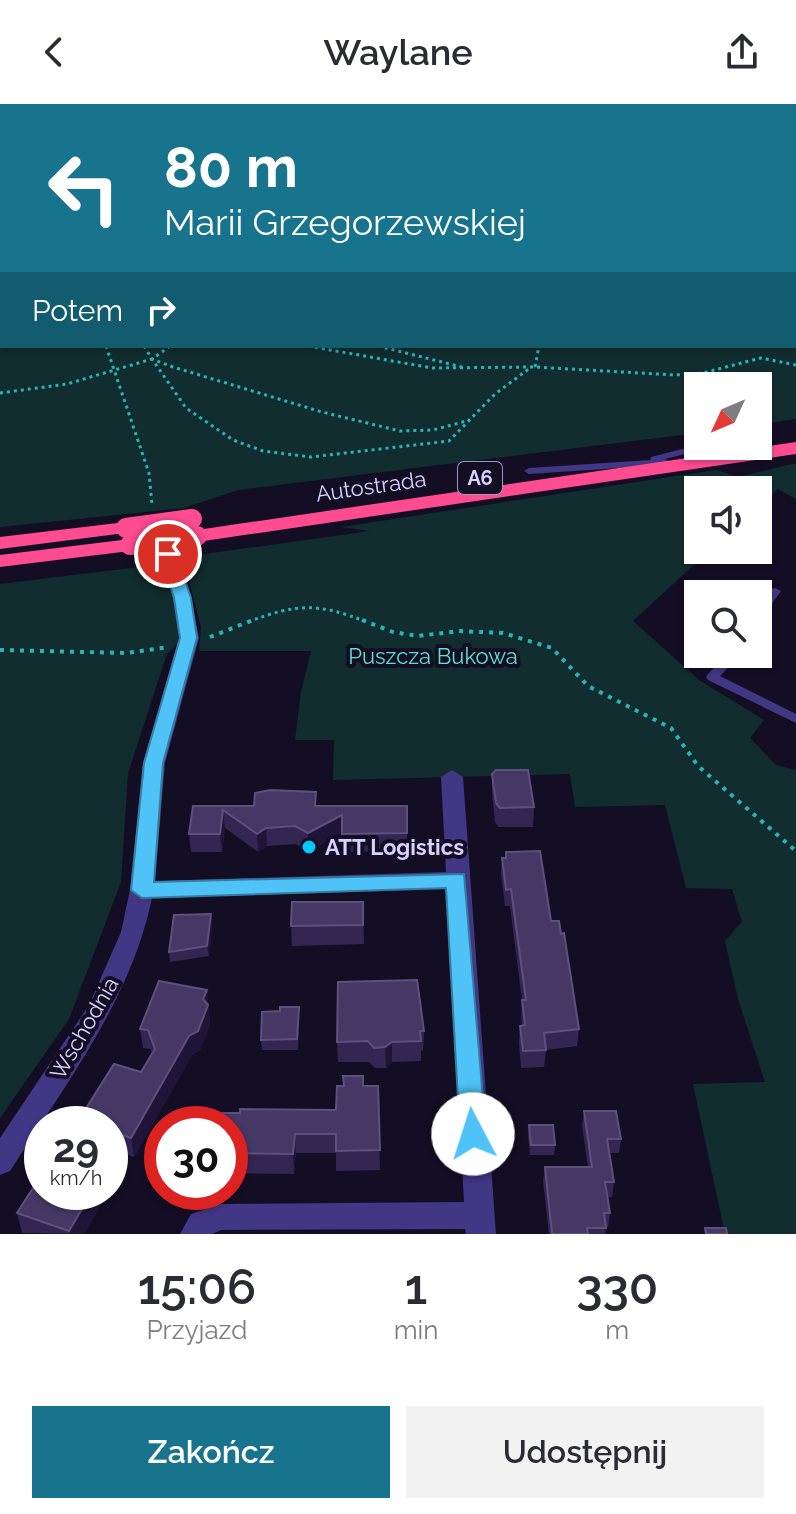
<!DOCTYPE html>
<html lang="pl">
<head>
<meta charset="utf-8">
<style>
	:root { --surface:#fff; --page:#f2f2f3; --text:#2b2b33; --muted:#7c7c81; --accent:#18738d }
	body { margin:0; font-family:Raleway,sans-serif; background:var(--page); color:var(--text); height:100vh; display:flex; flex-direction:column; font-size:30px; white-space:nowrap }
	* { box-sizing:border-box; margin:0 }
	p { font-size:26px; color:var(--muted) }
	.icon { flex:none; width:44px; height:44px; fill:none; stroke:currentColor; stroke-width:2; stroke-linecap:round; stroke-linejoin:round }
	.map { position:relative; height:1130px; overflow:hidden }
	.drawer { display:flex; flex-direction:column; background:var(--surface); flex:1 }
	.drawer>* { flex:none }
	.banner { position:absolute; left:0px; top:0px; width:796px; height:244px; box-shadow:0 2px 6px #0004; background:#18738d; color:#fff; overflow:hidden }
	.needle { width:52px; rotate:226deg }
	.buttons { position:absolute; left:684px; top:268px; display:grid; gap:16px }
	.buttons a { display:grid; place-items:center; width:88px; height:88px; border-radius:0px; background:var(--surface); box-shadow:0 2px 6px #0004; font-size:40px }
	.speed { position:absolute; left:24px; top:1002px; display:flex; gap:16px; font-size:40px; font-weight:700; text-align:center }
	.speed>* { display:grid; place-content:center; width:104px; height:104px; border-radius:50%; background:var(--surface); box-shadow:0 2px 6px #0004; line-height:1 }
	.speed small { font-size:20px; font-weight:400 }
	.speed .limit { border:12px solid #d22; background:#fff; color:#111 }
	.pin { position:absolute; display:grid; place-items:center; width:68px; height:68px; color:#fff; margin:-34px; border:4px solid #fff; border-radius:50%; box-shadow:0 2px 8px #0007 }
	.me { position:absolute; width:88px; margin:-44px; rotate:355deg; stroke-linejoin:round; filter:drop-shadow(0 0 6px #0008) }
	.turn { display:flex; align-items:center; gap:28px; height:168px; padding:0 32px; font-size:36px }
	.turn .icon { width:104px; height:104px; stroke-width:2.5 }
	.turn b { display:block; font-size:56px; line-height:68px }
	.then { display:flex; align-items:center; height:76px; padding:0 32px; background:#0003; gap:16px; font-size:30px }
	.eta { display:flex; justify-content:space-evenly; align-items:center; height:136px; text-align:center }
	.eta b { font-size:48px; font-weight:600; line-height:56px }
	.primary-button { display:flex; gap:16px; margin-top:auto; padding:16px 32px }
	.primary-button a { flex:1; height:92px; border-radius:0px; background:var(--accent); color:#fff; font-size:32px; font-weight:600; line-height:92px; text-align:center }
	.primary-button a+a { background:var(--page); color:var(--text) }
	header { display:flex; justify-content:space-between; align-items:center; height:104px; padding:0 32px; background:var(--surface); font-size:36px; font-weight:600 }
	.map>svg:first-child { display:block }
	.green { fill:#112d2f; fill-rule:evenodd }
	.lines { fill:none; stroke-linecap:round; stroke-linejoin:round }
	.stream { stroke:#081843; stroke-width:3 }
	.path-far2 { stroke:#2bb3b9; stroke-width:2; stroke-dasharray:2 3; stroke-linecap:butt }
	.path-far1 { stroke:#2bb3b9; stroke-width:3; stroke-dasharray:3 4; stroke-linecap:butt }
	.path { stroke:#2bb3b9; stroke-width:4; stroke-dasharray:4 6; stroke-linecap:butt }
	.lane { fill:#423785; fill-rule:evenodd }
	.street { fill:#423785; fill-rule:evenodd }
	.highway { fill:#ff4c90; fill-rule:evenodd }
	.highway-bridge { stroke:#ff4c90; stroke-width:20 }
	.wall { fill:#342653 }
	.shaded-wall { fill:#1f1539 }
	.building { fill:#463865; stroke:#5d507e; stroke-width:2 }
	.route { fill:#4fc3f7; stroke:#337fa1; stroke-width:2 }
	.poi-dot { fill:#00cafc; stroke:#140e25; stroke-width:3 }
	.labels { text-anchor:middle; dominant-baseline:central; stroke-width:8; stroke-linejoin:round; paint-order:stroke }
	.shield { fill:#140e25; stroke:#9f96be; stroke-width:2 }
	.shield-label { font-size:20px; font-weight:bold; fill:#dbd1ff }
	.street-label { font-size:22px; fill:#dbd1ff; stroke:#140e25 }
	.park-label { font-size:22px; fill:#5ae3ce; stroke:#140e25 }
	.poi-label { font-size:22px; font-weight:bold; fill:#dbd1ff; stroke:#140e25; text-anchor:start }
</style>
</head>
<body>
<header><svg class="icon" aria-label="back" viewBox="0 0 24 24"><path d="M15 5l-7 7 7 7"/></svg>Waylane<svg class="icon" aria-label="share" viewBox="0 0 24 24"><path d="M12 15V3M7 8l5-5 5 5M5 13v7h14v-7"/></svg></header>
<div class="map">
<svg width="796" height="1130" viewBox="0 0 796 1130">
	<rect width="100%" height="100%" fill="#140e25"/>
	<g class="green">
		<path d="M0,0h796v315l-38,6v-39h-60v47l-460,57 -54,18 -184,19zM794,2v240h-792v-240z"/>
		<path d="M796,359v36l-18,-10 -20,17v-16h-60v60h12l-77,71 66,59 65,40 -14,18 26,27 20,5v464h-71l-32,-150 72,-2 -27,-83 -13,-58 17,-19 -10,-33 -46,-1 -21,-83 -90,2 -5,-33 -237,6 1,-40h-39l6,-48 10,-41h-112l2,-24 -18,-70 187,-26 -29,-4 375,-57 22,7z"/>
		<path d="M164,460l14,55v24l-11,11 -39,119 -7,109 -52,137 -69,99v-534z"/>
	</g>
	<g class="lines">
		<path class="stream" d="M433,0l7,2"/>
		<g class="path-far2">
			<path d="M283,0l8,2"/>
			<path d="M500,0l5,2"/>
			<path d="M780,0l4,2"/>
			<path d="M0,79l2,3"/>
		</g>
		<g class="path-far1">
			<path d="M106,242l43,127 3,32"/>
			<path d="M144,242l8,13 21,8 149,45 78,19 33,-1 37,-10"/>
			<path d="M170,242l-18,13 34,49 47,32 30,11 48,6 138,-16 46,-47 35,-26"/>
			<path d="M308,242l124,22 103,-1 140,8 28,-2 58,-15 35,7"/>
			<path d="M378,242l84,21"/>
			<path d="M535,263l4,-21"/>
			<path d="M0,289l67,-9 85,-25"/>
			<path d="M248,518c50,-19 70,-19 119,0"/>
		</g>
		<g class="path">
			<path d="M362,516l31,12 25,4 41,-5 44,2 49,15 36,38 83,42 27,38 98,85"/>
			<path d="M210,533l43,-17"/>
			<path d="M0,546l127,3 42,-6"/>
		</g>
		<g class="lane">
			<path d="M698,341l13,1 -2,2 -44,11 5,3 -5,3 -136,9 -5,-3 5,-3 121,-8 1,-3z"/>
			<path d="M775,484l6,3 -19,26 -4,1v-11l13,-18z"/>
			<path d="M728,550h13l-21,22 76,38v9l-88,-43 -2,-3 2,-3z"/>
		</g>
		<path class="street" d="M168,445l9,5 14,44 8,40 -34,125 -10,118 291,-9 -5,-95 11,-7 11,7 33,457h-30l-1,-5 -244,1 -9,4h-32l11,-20 29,-10 244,-2 -17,-313 -295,9c-21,102 -87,187 -142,273l-10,4v-37l89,-133 32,-73 9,-42 13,-127 36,-125 -6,-40 -14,-44z"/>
		<g class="highway">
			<path d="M796,338v12l-599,88 -11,-6 11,-6z"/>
			<path d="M126,418l10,6 -3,4 -133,17v-12z"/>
			<path d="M130,435l8,1 3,5 -3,5 -138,17v-12z"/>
		</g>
		<g class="highway-bridge">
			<path d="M126,424l66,-9"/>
			<path d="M130,441l67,-9"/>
		</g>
	</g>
	<g class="wall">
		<path d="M492,670l42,33 -1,20h-34l-4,-5 -3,-29z"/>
		<path d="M193,702h214v45l-65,1v-19l-34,18 -12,-7 -29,2 -9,6 -33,-24 -3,24h-31l-2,-18z"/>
		<path d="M506,748l45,69 28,108 -2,17 -31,4 -2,17 -23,1 -2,-25 1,-17h2l-1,-9 1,-17 -12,-94h-5l-4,-32 1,-16h3z"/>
		<path d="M363,798l1,42 -72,2 -1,-20z"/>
		<path d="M211,810l1,11 -3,31 -39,6 -1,-10z"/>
		<path d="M207,886l3,34 -10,26 -8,5 -58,102 -24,-7v-26h-32v-3l63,-49 11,-18 -1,-5 -8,-1 -3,-19z"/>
		<path d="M280,907l19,6 -1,33h-36l-1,-10z"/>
		<path d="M424,927l-1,20h-2v10l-29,1 -6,6h-11l-6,-6h-31l-1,-20z"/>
		<path d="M363,982h15l2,84 -44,1v-18h-40l-2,21 -64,-1v-49l10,-11 96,-3z"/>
		<path d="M584,1007l37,28 -2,14h-9l4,29 -2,15h-4l2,16 -2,14h-2l-1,7h-56l-6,-53 2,-14h43l-6,-41z"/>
		<path d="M529,1021l26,20 -1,10h-24l-2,-20z"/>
		<path d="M42,1088h60l1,8 -19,34 -62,-1 -5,-20z"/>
	</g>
	<g class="shaded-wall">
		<path d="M223,706l2,18 -3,24 -2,-18z"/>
		<path d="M342,711l1,18 -35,18v-18z"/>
		<path d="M266,724l1,18 -9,6 -1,-18z"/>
		<path d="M211,810l1,11 -3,31 -2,-10z"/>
		<path d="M207,886l3,34 -10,26 -8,5 -58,102 -3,-19z"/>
		<path d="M392,938v20l-6,6 -1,-21z"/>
		<path d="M295,1030l1,19 -2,21 -1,-20z"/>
		<path d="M92,1088h10l1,8 -19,34h-14l-1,-3z"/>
	</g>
	<g class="building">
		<path d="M496,666h32l6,37 -34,1 -4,-5 -4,-29z"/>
		<path d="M270,686l46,2 -1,14h92v27l-65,1v-19l-34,18 -13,-7 -29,2 -9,6 -34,-24 -3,24h-31l4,-28h61l1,-13z"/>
		<path d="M540,747l11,70h8l2,13 3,-1 15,96 -35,4 2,17 -23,1 -3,-25 5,-1 -3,-25h4l-15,-111 -5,1 -4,-32h4v-6z"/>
		<path d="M292,798h71v23l-72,1z"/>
		<path d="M211,810l-4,32 -38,6 5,-37z"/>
		<path d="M417,876l7,51h-4l1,10 -29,1 -7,5 -11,1 -6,-7 -31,1 1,-60z"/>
		<path d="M159,877l48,9 -4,9 5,6 -10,26 -9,5 -58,102 -21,-7v-7h-23l-9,-3 36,-57 27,8 14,-23 -7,-19 -8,-1z"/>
		<path d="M280,903h19l-2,32 -36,1 1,-28 18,-1z"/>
		<path d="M343,972h20v10h15l2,64 -44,1v-17h-41l-2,20 -63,-1v-29h-35l2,-11h43v-4l96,1 1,-24h7z"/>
		<path d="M584,1007h32l5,28h-14l7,43h-9l5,31h-6l2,15h-19l1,6h-36l-7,-67h47z"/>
		<path d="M529,1021h24l2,20h-24z"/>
		<path d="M42,1070v18h50l-23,39 -52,-18z"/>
		<path d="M705,1124h21l1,6h-21z"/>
	</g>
	<path class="route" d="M168,445l8,5 15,44 6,40 -34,125 -9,119 310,-8 22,260 -4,8 -9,3 -9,-3 -4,-8 -14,-246 -304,10 -11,-8 13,-127 36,-125 -6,-40 -14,-44z"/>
	<circle class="poi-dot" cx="309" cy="743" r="8"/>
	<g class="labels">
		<rect class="shield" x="458" y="358" width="44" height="32" rx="6"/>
		<g class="shield-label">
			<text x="480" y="374">A6</text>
		</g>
		<g class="street-label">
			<text transform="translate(371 382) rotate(-8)">Autostrada</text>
			<text transform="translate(84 924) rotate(-60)">Wschodnia</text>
		</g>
		<g class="park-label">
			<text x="433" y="552">Puszcza Bukowa</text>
		</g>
		<g class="poi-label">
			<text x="325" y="743">ATT Logistics</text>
		</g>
	</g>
</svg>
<div class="buttons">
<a><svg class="needle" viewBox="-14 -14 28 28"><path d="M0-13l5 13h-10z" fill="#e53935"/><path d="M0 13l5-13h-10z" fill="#7c7c81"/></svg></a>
<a><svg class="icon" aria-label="sound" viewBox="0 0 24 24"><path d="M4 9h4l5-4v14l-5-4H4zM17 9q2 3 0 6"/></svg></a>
<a><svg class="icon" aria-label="search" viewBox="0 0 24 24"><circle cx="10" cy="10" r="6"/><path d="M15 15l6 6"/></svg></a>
</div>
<div class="speed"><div>29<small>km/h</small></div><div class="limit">30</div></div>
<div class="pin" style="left:168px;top:450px;background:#d93025"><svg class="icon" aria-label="arrive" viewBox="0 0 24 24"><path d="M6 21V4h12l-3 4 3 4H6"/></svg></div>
<svg class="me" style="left:473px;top:1030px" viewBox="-20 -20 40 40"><circle r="19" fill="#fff"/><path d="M0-13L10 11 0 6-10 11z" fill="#4fc3f7"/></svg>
<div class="banner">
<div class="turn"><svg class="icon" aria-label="left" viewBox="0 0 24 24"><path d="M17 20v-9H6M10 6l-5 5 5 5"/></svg><div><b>80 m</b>Marii Grzegorzewskiej</div></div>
<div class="then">Potem<svg class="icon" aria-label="right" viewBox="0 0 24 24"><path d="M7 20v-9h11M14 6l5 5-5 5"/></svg></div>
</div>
</div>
<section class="drawer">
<div class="eta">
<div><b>15:06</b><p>Przyjazd</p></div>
<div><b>1</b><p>min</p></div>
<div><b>330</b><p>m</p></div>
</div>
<div class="primary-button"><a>Zakończ</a><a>Udostępnij</a></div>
</section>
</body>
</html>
